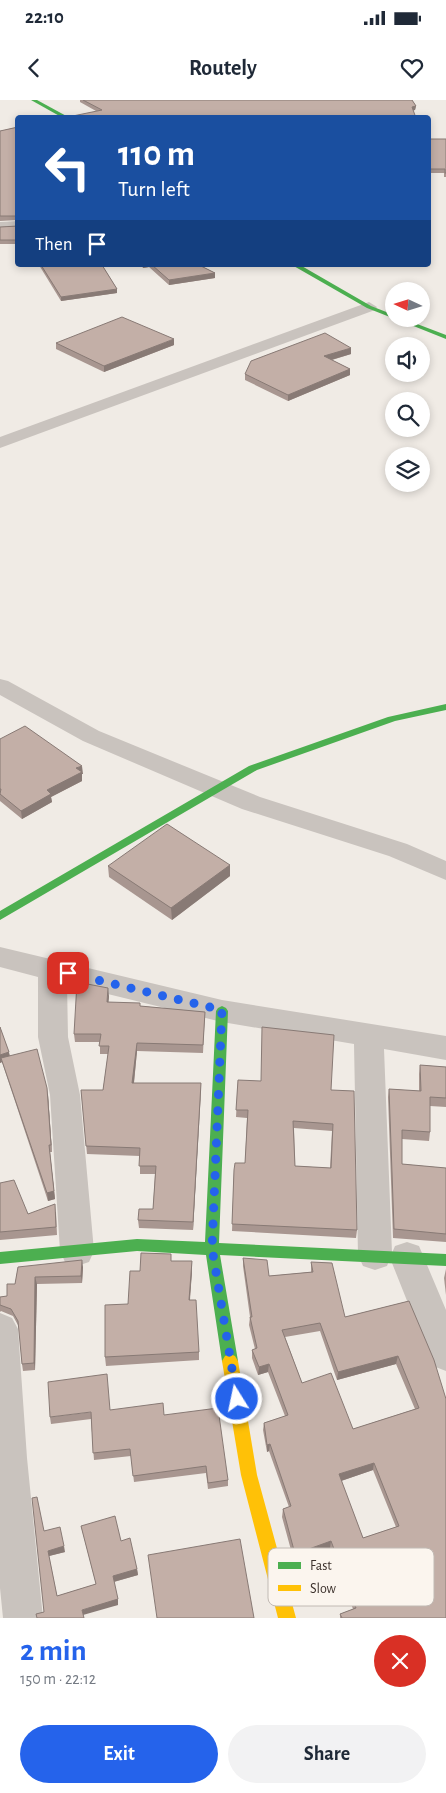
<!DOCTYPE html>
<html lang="en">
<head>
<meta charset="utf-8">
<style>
	:root { --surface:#fff; --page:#f2f2f3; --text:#1f2937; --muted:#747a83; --accent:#2563eb }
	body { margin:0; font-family:"Alegreya Sans",sans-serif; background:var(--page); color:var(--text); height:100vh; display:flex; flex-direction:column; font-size:19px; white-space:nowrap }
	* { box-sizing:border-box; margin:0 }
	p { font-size:16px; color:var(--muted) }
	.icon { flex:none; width:28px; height:28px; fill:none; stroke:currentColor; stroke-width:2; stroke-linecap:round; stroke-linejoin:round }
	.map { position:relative; height:1518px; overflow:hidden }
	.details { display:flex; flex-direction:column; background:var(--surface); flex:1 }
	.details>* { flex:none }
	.guide { position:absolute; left:15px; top:15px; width:416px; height:152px; border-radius:5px; box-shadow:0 2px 8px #0003; background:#1a4fa0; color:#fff; overflow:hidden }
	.needle { width:32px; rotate:274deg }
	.fabs { position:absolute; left:385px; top:182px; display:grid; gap:10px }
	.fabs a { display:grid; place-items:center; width:45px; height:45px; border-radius:50%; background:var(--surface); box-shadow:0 2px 8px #0003; font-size:25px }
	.pin { position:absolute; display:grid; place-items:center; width:42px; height:42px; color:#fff; margin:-21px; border-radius:10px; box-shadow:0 2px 8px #0006 }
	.me { position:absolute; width:55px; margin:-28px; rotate:350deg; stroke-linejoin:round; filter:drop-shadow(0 0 4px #0008) }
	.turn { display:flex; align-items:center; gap:18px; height:105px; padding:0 20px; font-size:22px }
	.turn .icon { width:65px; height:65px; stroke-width:2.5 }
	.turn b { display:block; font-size:35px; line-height:42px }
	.then { display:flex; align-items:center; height:48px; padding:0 20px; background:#0003; gap:10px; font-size:19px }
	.round { display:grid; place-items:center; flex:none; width:52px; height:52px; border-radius:26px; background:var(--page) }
	.head { display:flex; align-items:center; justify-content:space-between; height:85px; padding:0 20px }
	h1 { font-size:30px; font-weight:700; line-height:38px; color:var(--accent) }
	.cta { display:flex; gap:10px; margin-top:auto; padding:10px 20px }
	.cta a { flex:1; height:58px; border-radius:30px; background:var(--accent); color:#fff; font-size:20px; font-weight:700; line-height:58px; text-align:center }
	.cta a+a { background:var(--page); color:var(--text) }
	.status { display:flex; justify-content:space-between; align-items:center; height:35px; padding:0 25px; background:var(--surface); direction:ltr }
	.status svg { height:14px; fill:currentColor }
	header { display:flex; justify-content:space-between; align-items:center; height:65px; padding:0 20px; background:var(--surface); font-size:22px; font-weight:700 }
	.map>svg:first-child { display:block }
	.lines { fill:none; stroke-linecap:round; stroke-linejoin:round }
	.street { fill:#c9c3be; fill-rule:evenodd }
	.fast { fill:#4caf50; fill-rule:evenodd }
	.slow { fill:#ffc107; fill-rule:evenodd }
	.wall { fill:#a89690; fill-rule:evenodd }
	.shaded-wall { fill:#887a75 }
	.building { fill:#c3afa7; stroke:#887a75; fill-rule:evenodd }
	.route { stroke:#2563eb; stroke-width:9; stroke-dasharray:0 16.2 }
	.key { fill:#fbf5ee; stroke:#c1bab4; stroke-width:1 }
	.key-label { font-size:14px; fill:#3b302b }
</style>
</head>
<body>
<div class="status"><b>22:10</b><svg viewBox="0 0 49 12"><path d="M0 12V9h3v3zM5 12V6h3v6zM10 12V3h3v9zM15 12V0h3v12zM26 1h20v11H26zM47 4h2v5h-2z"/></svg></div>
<header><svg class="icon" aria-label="back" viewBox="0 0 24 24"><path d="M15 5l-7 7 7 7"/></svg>Routely<svg class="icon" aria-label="heart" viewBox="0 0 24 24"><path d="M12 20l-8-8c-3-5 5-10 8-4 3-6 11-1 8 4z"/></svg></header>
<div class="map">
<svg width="446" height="1518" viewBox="0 0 446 1518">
	<rect width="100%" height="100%" fill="#f0ebe5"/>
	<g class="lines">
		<g class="street">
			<path d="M18,121v8l-18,1v-8z"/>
			<path d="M369,202l8,5 -2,3 -375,138v-11z"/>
			<path d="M0,579l8,2 91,50 161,66 147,47 39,17v19l-57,-24 -147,-47 -159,-68 -83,-46z"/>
			<path d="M0,847l222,53 224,36v24l-62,-11 8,204 3,-7 12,-4 12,4 27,64v61l-13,-5 -43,-108 -3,8 -12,4 -12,-4 -5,-11 -4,-211 -132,-22 -155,-38 1,53 12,58 14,156 -5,11 -12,4 -12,-4 -5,-11 -10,-156 -12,-58v-60l-38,-10z"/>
			<path d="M0,1213l12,5 6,11 9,129 16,160h-40l-3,-30z"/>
		</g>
		<g class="fast">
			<path d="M31,0h6l33,18h-7z"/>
			<path d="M292,165h8l71,41 23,9 1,4 -28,-11z"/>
			<path d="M396,219h8l42,16v4z"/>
			<path d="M446,604v6l-51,11 -138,49 -257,150v-9l249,-145 139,-49z"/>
			<path d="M222,906l4,2 2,3 -9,232 227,11v12l-226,-11 18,106 -3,5 -5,2 -5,-2 -3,-5 -16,-106 -69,-4 -137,13v-12l137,-13 68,3 11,-231 2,-3z"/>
		</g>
		<path class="slow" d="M230,1254l5,2 3,5 19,114 39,143h-18l-37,-143 -19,-114 3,-5z"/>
	</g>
	<g class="wall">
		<path d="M80,0h332l4,6 -1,4h-2l-317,1 -16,-9z"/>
		<path d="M18,27v93l-18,1v-90z"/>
		<path d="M429,39h17v38h-2v-4h-15z"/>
		<path d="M18,126v18h-18v-17z"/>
		<path d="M39,165h63l15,24v4l-56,8z"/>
		<path d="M141,165h58l16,8v5l-46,7 -20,-18 -6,1z"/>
		<path d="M56,243l118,2 -70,27 -48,-23z"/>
		<path d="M351,248v6l-19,6 18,9v6l-62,26 -43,-21v-6z"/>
		<path d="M0,639l83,35h-1v7l-31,16 1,5 -30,17 -22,-18z"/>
		<path d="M230,765v11l-58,44 -63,-43 -1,-11z"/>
		<path d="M109,896l-1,6 32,4 65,6 -2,41 -66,-2 -3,32h67l-8,147 -54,-2 -1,-8 15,-11 2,-35h-15v-18l-53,-2 -6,-64h22l5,-36h-8v-12h-25l-1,-8z"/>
		<path d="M0,927l10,29 38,39 4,57h-2l5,47 -7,2 -46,-139 -2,1z"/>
		<path d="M420,965l26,2v40l-16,-1v26l-1,9 -27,-2v25l44,4v74l-53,-4 -5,-141 1,-8 30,2v-17z"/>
		<path d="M238,980l93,10 26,140 -1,8 -124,-7 2,-61 11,-7 2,-45 -11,-1zM294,1028l38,3 -2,37 -35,-2z"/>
		<path d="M0,1083l28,31 28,-2 1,23 -57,5z"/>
		<path d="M171,1154v7h21v10l-2,29 9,52v8l-93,6 -1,-9 23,-53 12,-33z"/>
		<path d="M243,1158l26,18 42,-4v-10l34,55 64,-16 37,317h-106v-4l13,-5 -23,-61 -36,13 -12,-44 1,-8 6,-2 -20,-56 -2,1 -4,-22 1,-7 21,-7 -17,-44 -10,3 -6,-17v-8l3,-1 -6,-24 1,-8 -7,-51zM320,1231l17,49 59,-16 19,45 -62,20 -51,-46 -17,-46zM373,1370l23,57 -33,11 -22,-57z"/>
		<path d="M18,1167h65l-1,16 -45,1 -2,86 -12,1 -1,-7 -3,-37 -6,-11 -12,-5 -1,1v-15l7,-1 8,-12z"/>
		<path d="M446,1169v26l-2,-17z"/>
		<path d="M110,1310l54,5 64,65v6l-20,3 -2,-16 -72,9 -3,-26 -37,4 -3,-41 -40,5 -1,-7z"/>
		<path d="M81,1426l40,15 16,28 1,6 -24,7 4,23 -74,7v-81l21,21 -16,4 8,40 39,-12z"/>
	</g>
	<g class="shaded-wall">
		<path d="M416,6l-1,4 -3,1v-4z"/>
		<path d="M143,165h6v2l-6,1z"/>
		<path d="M215,173v5l-46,7v-5z"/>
		<path d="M117,189v4l-56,8v-4z"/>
		<path d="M174,239v6l-70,27v-6z"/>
		<path d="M351,248v6l-27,8v-6z"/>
		<path d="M350,269v6l-62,26v-6z"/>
		<path d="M82,666l1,8h-1v7l-31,16 1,5 -30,17 -1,-8 55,-43z"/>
		<path d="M230,765v11l-58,44 -1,-12z"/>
		<path d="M108,888l1,8 -1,14 -1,-8z"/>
		<path d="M137,943v8l-4,40 -1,-8z"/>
		<path d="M9,952l1,8 -9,-2 1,4 -2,1v-8z"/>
		<path d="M201,983v8l-8,139v-8z"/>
		<path d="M47,988l1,7 4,57 -1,-7z"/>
		<path d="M49,1045l6,54 -7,2 -1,-8z"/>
		<path d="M82,1160l1,7 -1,16 -1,-7z"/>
		<path d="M192,1161v10l-3,38v-9z"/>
		<path d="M35,1177l2,7 -2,86 -1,-7z"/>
		<path d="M398,1256l-2,8 -59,16 1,-8z"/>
		<path d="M269,1264l-1,8 -10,3 1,-8z"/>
		<path d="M270,1344l-1,7 -2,1v-7z"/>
		<path d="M374,1363l-1,7 -35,12 1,-8z"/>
		<path d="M331,1441l-1,7 -36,13 1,-7z"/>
		<path d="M64,1446l1,6 -16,4 -1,-5z"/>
		<path d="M137,1469l1,6 -25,7v-6z"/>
		<path d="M118,1499v6l-35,10 -1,-5z"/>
	</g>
	<g class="building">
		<path d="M83,0h329l4,6 -4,1 4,11h-353l39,-8z"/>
		<path d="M18,27v89h-18v-85z"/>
		<path d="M429,39h17v34h-1v-4h-16z"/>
		<path d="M18,126v14h-18v-13z"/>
		<path d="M41,165h61l15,24 -56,8z"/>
		<path d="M152,165h47l16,8 -46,7z"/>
		<path d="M122,217l52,22 -70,27 -48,-23z"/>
		<path d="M325,233l26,15 -27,8 26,13 -62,26 -43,-21 6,-13z"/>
		<path d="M25,626l57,40 -6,2 6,4 -35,18 4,4 -30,17 -21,-17 1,-5h-1v-50z"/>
		<path d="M167,724l63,41 -59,43 -63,-42z"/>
		<path d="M77,882l31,6 -1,14 33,1v3l65,6 -2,33 -66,-2 -5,40h69l-8,139 -55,-2 1,-11h14l3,-43h-17l1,-18 -54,-2 -5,-56h22l6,-44h-10l2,-12h-27z"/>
		<path d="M0,927l9,25 -9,3z"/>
		<path d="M262,927l72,8 -3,55 23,1 3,139 -125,-6 2,-54 1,-7h10l3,-53h-12l2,-30 23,1zM293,1021l40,3 -2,44 -36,-2z"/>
		<path d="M37,949l10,39 4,57h-2l5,46 -7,2 -46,-135z"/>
		<path d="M420,965l26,2v31l-16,-1v35l-28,-2v34l44,4v66l-52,-5 -5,-140 32,2z"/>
		<path d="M14,1080l14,34 27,-10 1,23 -56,5v-49z"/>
		<path d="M141,1153l30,1v7h21l-3,39h7l3,52 -94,5v-52l23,-1 2,-33h10z"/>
		<path d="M243,1158l24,2 2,16 44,-4 -2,-10 21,1 13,54 64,-16 25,59 12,39v219h-104l-2,-4 16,-6 -25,-67 -36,13 -12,-45 8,-3 -21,-62 -3,1 -3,-22 24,-8 -19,-51 -10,3 -7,-17 5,-2 -7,-31h2zM320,1223l18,49 60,-16 21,52 -66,21 -22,-56 -29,10 -20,-53zM374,1363l25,63 -36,12 -24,-64z"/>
		<path d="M82,1160l-1,16 -46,1 -1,86 -12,1 -4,-43 -7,-12 -11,-4v-8l7,-1v-12h8l3,-17z"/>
		<path d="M107,1274l3,36 53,-7 1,12 54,-7 10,72 -20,3 -2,-17 -73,10 -3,-27 -37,4 -2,-41 -41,5 -2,-35z"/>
		<path d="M37,1397l7,34 16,-4 4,19 -16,5 9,45 39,-12 -15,-58 34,-10 6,25 9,-3 7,31 -24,7 5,23 -36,11 2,8h-47l-1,-4 8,-2 -12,-114z"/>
		<path d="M240,1439l14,79h-97l-9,-63z"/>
	</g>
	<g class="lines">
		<path class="route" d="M68,873l154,37 -10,238 25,151"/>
	</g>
	<rect x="268" y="1448" width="166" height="58" rx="8" class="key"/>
	<rect x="278" y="1462" width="23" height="7" fill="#4caf50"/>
	<rect x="278" y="1485" width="23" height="6" fill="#ffc107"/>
	<g class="key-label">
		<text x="310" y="1470">Fast</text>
		<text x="310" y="1493">Slow</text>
	</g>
</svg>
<div class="fabs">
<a><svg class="needle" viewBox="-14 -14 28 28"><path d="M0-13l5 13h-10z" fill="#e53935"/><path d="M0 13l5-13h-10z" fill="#747a83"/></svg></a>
<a><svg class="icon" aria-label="sound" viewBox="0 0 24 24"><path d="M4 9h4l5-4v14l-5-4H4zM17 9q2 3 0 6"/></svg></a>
<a><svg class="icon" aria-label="search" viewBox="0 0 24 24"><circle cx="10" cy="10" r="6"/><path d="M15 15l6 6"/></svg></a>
<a><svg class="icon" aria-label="layers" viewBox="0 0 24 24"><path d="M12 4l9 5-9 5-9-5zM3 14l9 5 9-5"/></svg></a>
</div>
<div class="pin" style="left:68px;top:873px;background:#d93025"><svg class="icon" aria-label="arrive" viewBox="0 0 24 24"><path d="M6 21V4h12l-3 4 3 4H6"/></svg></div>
<svg class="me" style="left:237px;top:1299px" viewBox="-20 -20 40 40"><circle r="17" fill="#2563eb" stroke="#fff" stroke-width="3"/><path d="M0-11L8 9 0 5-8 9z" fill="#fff"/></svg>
<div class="guide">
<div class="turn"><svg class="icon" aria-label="left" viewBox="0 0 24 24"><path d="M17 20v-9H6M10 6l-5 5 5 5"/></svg><div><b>110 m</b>Turn left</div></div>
<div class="then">Then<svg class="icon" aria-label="arrive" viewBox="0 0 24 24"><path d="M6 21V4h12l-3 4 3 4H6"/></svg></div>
</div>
</div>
<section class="details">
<div class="head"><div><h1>2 min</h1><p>150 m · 22:12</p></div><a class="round" style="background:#d93025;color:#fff"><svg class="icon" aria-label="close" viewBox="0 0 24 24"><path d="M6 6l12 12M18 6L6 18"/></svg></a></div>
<div class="cta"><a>Exit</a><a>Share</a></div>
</section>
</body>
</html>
